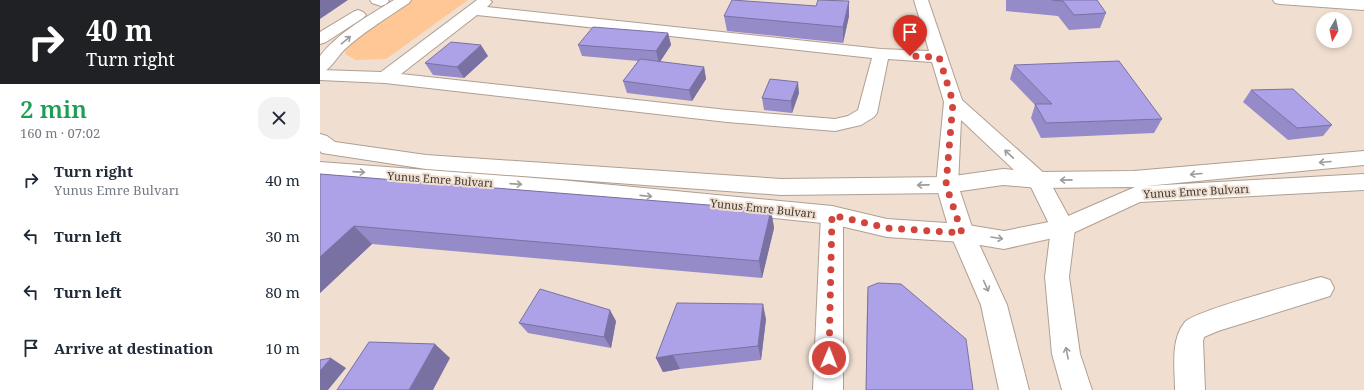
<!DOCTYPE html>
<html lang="en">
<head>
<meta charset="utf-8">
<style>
	:root { --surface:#fff; --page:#f2f2f3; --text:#1f2937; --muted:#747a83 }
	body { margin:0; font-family:"Noto Serif",serif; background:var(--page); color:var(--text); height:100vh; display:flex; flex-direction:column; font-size:15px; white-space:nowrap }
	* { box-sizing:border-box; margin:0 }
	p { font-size:13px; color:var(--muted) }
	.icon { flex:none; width:22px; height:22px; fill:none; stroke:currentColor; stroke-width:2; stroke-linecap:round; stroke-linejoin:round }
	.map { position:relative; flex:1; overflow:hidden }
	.sheet { display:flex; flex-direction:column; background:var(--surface); width:320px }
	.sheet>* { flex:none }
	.top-card { background:#202124; color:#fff; overflow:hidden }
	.needle { width:26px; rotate:189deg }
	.fabs { position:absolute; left:996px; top:12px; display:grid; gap:8px }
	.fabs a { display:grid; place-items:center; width:36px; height:36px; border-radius:50%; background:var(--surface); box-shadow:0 2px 6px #0003; font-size:20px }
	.pin { position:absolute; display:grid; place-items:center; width:34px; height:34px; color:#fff; margin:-41px -17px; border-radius:50% 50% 50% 0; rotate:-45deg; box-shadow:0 0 4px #0007 }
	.pin .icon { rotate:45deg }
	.me { position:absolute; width:44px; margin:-22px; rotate:1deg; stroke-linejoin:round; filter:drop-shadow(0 0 3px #0008) }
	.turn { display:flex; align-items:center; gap:14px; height:84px; padding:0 20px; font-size:18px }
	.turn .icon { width:52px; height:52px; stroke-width:2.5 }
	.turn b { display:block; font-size:28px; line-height:34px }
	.round { display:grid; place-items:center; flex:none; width:42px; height:42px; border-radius:16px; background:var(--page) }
	.head { display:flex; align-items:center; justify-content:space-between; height:68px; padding:0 20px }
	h1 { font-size:24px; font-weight:600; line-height:30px; color:#1e9e55 }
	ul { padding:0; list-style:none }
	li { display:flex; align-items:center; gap:12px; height:56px; padding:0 20px }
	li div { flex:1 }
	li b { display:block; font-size:15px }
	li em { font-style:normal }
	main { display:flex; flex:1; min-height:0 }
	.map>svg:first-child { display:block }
	.green { fill:#ffc696 }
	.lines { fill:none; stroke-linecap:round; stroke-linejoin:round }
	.minor-casing { stroke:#af9f92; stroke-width:2 }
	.major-casing { stroke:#af9f92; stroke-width:2 }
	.minor { fill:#fff; fill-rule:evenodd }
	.major { fill:#fff; fill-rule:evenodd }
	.wall { fill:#958bc8 }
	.shaded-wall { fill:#7971a2 }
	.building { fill:#ada2e8; stroke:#7971a2 }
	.oneway { stroke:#9e9b98 }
	.route { stroke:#d2443c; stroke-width:7; stroke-dasharray:0 12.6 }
	.labels { text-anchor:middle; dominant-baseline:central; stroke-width:4; stroke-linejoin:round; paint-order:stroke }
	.street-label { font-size:11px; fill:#3d3731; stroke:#f0dfd1 }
</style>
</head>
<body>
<main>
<section class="sheet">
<div class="top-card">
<div class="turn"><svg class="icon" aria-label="right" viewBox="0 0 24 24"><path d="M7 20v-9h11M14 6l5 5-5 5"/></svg><div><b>40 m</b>Turn right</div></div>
</div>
<div class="head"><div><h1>2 min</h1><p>160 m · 07:02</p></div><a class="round"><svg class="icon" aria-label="close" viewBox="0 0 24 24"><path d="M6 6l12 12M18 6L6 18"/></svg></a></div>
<ul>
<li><svg class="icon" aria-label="right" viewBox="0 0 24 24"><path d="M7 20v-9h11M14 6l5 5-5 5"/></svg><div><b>Turn right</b><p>Yunus Emre Bulvarı</p></div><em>40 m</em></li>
<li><svg class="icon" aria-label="left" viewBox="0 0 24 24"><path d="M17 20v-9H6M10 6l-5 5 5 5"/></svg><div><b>Turn left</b></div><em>30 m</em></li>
<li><svg class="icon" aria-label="left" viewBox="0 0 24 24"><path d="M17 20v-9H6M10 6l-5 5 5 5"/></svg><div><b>Turn left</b></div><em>80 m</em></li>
<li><svg class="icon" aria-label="arrive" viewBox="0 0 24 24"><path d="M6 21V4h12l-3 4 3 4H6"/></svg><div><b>Arrive at destination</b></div><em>10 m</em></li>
</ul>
</section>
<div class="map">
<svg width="1044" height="390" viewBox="0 0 1044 390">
	<rect width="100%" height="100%" fill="#f0dfd1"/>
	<path class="green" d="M91,0h57l-82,59 -30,1 -11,-6 1,-7 9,-9z"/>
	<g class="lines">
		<defs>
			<g id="minor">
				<path d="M50,0h18l1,1 -3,3 -5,2 -9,-3z"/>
				<path d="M157,0h13l2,2 -5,5 394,42 48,2 -15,-51h14l34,100 84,75 29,53 -6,49 11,77 12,36h-30l-10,-36 -7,-77 6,-49 -21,-43 -69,-65 -3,65 16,48 33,72 22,85h-30l-18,-85 -31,-72 -14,-48 8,-83 -12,-40 -44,-3 -11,54 -3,4 -13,8 -26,6 -108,-9 -342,-39 -65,-3v-10l61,2zM157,15l395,43 -14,52 -10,6 -13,3 -108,-9 -326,-36z"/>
				<path d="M953,0h91v10l-84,-6 -5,-1z"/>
				<path d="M512,206l8,3 3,6v175h-30l8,-175 3,-6z"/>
				<path d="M1001,277l9,3 4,8 -4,8 -112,35 -14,6 -1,4 2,49h-30c0,-22 -5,-50 10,-68 8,-11 115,-39 136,-45z"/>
			</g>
			<g id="major">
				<path d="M74,0h17l-2,3c-22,15 -46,29 -65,47 -8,8 -14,21 -24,23v-17c19,-24 48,-40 74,-56z"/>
				<path d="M38,10l5,2 3,3 -3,3 -37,24 -6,2v-12l33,-20z"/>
				<path d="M0,134l7,2 8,6 91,13 355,24 166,-2 56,-8 35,3 96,-1 230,-20v14l-218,21 218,-12v16l-224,12 -69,32 -67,15 -42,-7 -75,-5 -55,-13 -272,-28 -240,-20v-14l240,18 272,26 55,13 75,5 42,7 55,-11 76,-33 -97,1 -35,-3 -56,8 -166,2 -355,-26 -104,-16 -2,-2z"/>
			</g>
		</defs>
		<use href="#minor" class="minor-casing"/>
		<use href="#major" class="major-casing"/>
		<use href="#minor" class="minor"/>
		<use href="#major" class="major"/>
	</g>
	<g class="wall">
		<path d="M686,0h91l9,13 -6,15 -31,2 -11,-14 -52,-5z"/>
		<path d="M529,1v15l-6,27 -116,-12 -3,-15 92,-10z"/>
		<path d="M348,33l3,12 -11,17 44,5 2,12 -14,22 -65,-8 -4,-12 15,-20 -56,-5 -4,-11z"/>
		<path d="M168,56l-24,22 -31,-3 -8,-12z"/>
		<path d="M694,65l148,54 -8,14 -113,5 -10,-20 4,-13 -25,-26z"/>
		<path d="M931,90l81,35 -9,11 -35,4 -45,-38z"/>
		<path d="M479,93l-7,20 -28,-3 -2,-12z"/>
		<path d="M0,174l451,36 3,18 -12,50 -390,-34 -52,49z"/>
		<path d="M548,287l105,103h-107l1,-88z"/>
		<path d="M446,319l-5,41 -81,9 -17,3 -7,-14z"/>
		<path d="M296,321l-5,27 -83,-15 -9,-10z"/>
	</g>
	<g class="shaded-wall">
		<path d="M0,0h28l-28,19z"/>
		<path d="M529,1v15l-6,27v-16z"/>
		<path d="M348,33l3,12 -12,18 -3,-12z"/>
		<path d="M161,45l7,11 -24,22 -7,-11z"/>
		<path d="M384,67l2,12 -14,22 -3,-11z"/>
		<path d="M478,82l1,11 -7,20 -1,-12z"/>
		<path d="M451,210l3,18 -12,50 -3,-17z"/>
		<path d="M34,226l18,18 -52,49v-36z"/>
		<path d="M443,304l3,15 -5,41 -3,-14z"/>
		<path d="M290,310l6,11 -5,27 -7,-11z"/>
		<path d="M115,344l15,14 -17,32h-24z"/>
		<path d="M353,355l7,14 -17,3 -7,-14z"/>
		<path d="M11,358l15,10 -18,22h-8v-19z"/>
	</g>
	<g class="building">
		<path d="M412,0l84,6 2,-6 31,1 -6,26 -119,-11z"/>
		<path d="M732,0h45l9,13 -32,2 -11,-14z"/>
		<path d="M273,27l75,6 -12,18 -78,-6z"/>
		<path d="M131,42l30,3 -24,22 -32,-4z"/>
		<path d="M320,59l64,8 -15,23 -66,-9z"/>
		<path d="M799,61l43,58 -116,4 -11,-19h17l-38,-39z"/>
		<path d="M450,79l28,3 -7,19 -29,-3z"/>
		<path d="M973,89l39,36 -35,3 -46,-38z"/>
		<path d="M0,174l451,36 -12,51 -405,-35 -34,31z"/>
		<path d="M558,283l23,1 65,55 7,51h-107l2,-103z"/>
		<path d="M220,289l70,21 -6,27 -85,-14z"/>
		<path d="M357,303l86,1 -5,42 -85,9 -17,3z"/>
		<path d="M49,342l66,2 -26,46h-72z"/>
		<path d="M11,358l-11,13v-11z"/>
	</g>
	<defs><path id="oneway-shaft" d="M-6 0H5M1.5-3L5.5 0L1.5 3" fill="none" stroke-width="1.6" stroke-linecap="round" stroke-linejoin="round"/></defs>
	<g class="oneway">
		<use href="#oneway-shaft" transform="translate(26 40) rotate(-40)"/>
		<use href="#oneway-shaft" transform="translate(689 154) rotate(-137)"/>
		<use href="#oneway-shaft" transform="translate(1005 162) rotate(175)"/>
		<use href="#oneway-shaft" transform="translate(39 172) rotate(4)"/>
		<use href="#oneway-shaft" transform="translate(876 174) rotate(175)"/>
		<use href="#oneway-shaft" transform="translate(746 180) rotate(179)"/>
		<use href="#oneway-shaft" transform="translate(196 184) rotate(4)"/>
		<use href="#oneway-shaft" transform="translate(603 185) rotate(179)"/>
		<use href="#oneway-shaft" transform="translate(326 196) rotate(6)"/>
		<use href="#oneway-shaft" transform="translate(677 238) rotate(9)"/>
		<use href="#oneway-shaft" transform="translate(666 286) rotate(66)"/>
		<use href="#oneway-shaft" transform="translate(747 353) rotate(-101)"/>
	</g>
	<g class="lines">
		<path class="route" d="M509,358l3,-143 55,13 75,5 -16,-48 7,-83 -14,-45 -29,-1"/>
	</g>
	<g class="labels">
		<g class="street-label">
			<text transform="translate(120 179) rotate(4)">Yunus Emre Bulvarı</text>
			<text transform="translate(876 191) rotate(-3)">Yunus Emre Bulvarı</text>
			<text transform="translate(443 208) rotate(6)">Yunus Emre Bulvarı</text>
		</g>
	</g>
</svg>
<div class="fabs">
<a><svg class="needle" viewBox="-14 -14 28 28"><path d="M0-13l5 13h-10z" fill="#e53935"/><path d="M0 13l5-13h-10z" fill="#747a83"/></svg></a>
</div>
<div class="pin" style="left:590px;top:56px;background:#d93025"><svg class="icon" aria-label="arrive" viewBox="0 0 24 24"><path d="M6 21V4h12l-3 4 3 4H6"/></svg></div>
<svg class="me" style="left:509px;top:358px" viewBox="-20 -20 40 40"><circle r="17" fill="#d2443c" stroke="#fff" stroke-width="3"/><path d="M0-11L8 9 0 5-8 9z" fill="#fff"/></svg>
</div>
</main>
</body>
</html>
